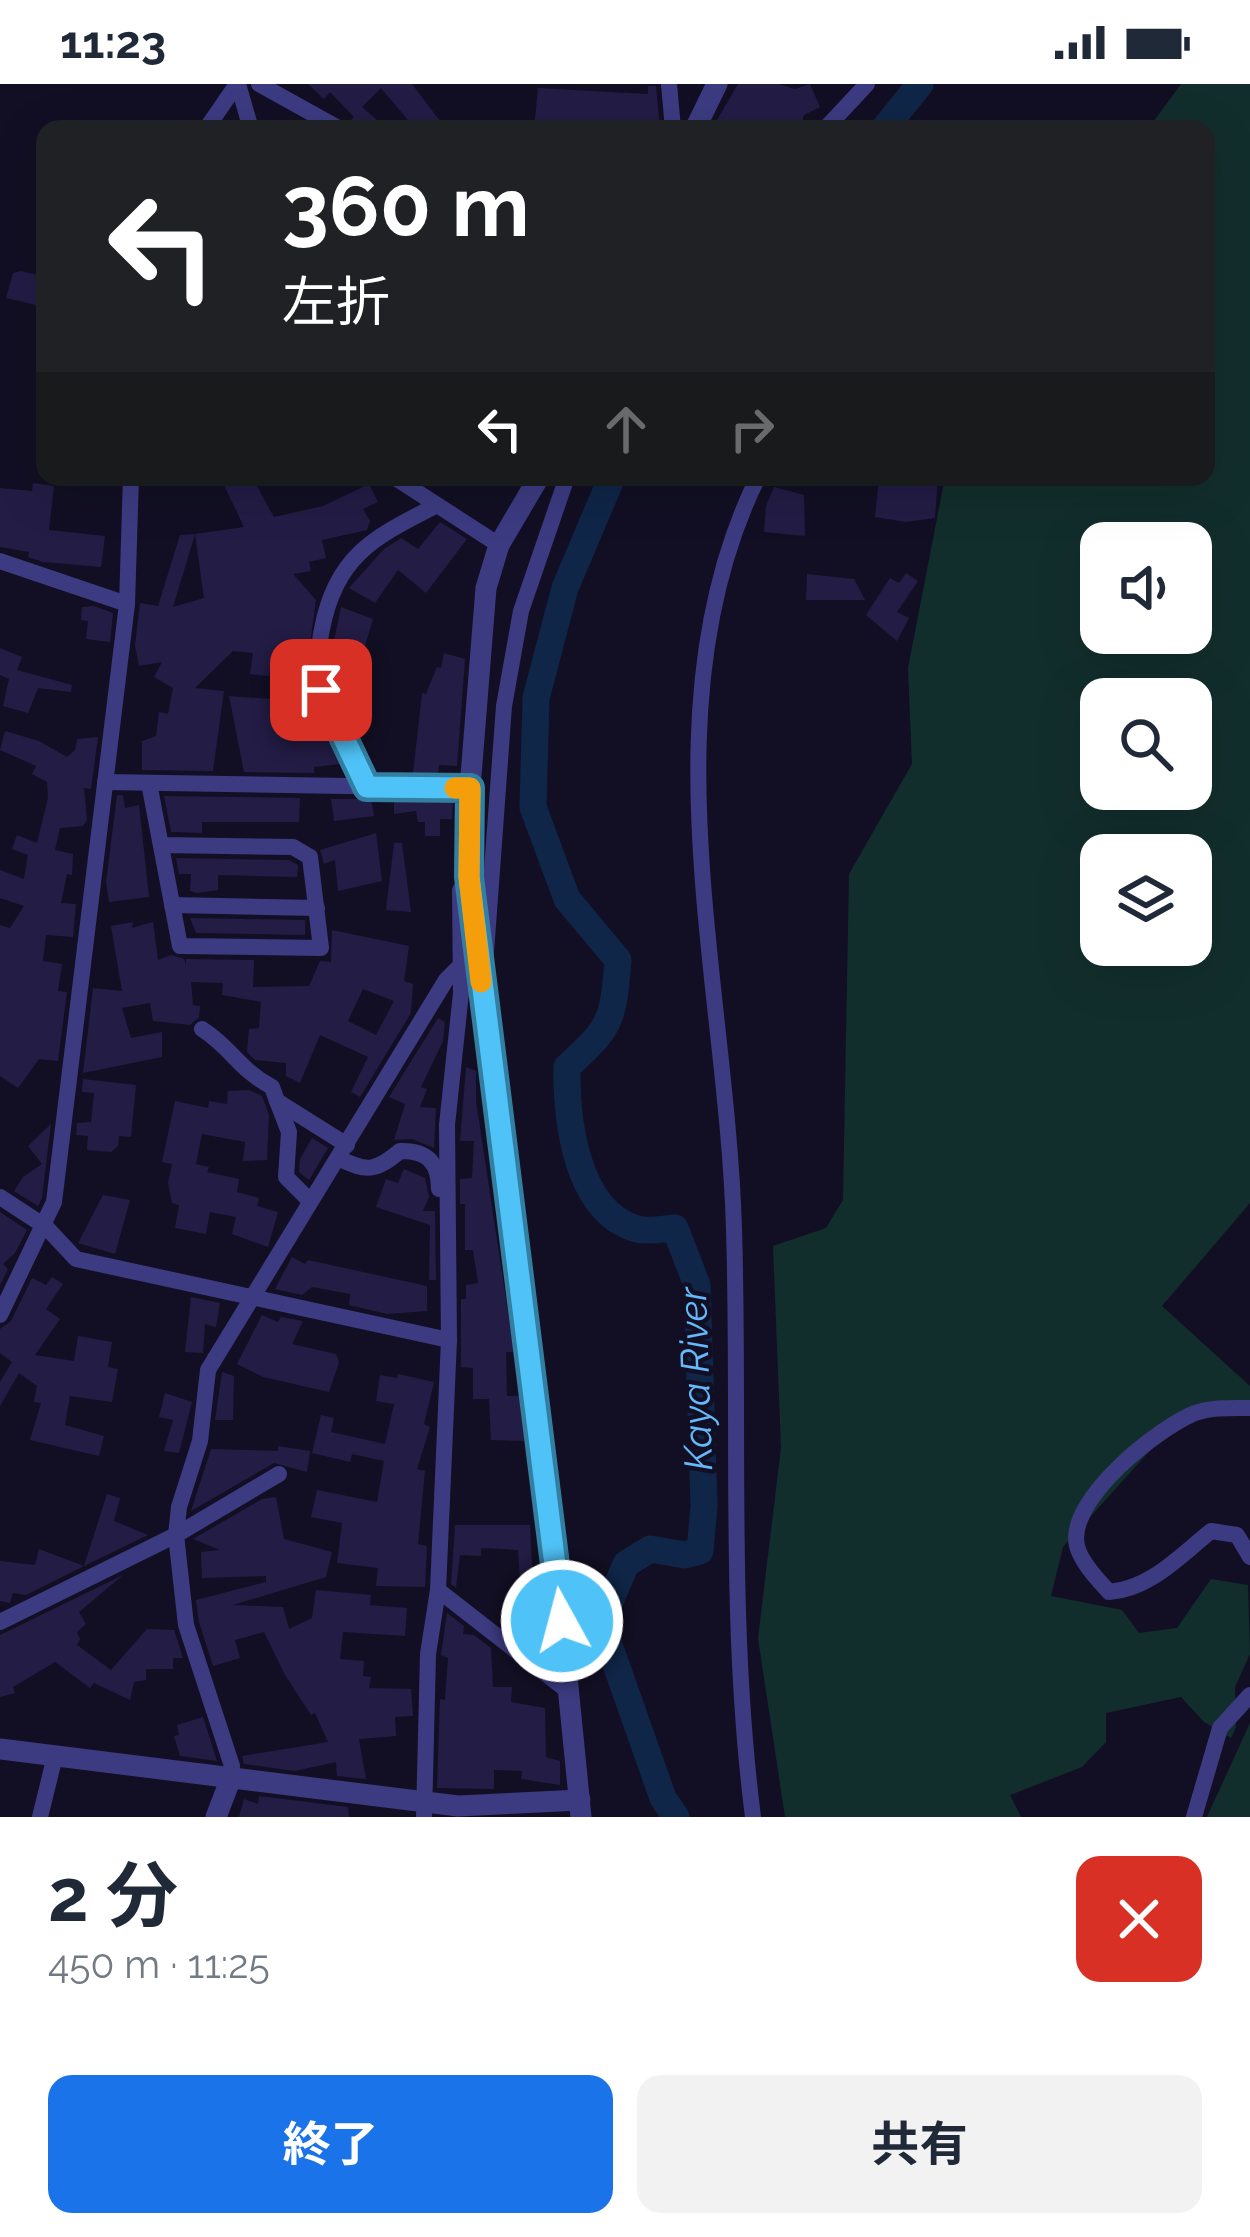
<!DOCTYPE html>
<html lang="ja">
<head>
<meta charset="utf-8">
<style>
	:root { --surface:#fff; --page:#f2f2f3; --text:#1f2937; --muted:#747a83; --accent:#1a73e8 }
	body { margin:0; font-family:Raleway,"Noto Sans JP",sans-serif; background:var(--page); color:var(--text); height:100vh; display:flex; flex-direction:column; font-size:45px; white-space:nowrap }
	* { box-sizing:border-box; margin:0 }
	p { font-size:39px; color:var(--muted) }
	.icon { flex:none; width:66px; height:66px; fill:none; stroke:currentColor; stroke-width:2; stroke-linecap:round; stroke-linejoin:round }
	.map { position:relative; height:1733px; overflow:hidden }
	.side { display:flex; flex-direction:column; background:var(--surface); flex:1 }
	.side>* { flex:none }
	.banner { position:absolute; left:36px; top:36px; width:1179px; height:366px; border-radius:24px; box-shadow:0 12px 48px #0002; background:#202124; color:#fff; overflow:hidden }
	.fabs { position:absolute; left:1080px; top:438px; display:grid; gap:24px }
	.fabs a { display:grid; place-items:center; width:132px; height:132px; border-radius:24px; background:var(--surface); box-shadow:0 12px 48px #0002; font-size:60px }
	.pin { position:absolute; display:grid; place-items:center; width:102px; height:102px; color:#fff; margin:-51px; border-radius:24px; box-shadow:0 6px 18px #0006 }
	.me { position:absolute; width:132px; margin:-66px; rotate:353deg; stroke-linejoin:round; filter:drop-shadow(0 0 9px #0008) }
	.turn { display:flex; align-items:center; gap:42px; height:252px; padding:0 48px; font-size:54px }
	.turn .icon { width:156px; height:156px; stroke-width:2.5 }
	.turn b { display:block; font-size:84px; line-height:102px }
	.lanes { display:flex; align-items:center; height:114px; padding:0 48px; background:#0003; justify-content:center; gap:60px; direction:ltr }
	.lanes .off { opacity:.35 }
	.round { display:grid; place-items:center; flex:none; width:126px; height:126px; border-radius:24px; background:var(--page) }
	.headline { display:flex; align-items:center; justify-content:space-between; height:204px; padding:0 48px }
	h1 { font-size:72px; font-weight:700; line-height:90px }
	.button { display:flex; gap:24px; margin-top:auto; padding:24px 48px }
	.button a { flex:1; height:138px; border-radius:24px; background:var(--accent); color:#fff; font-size:48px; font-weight:700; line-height:138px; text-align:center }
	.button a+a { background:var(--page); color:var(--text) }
	.status { display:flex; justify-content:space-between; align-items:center; height:84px; padding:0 60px; background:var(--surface); direction:ltr }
	.status svg { height:33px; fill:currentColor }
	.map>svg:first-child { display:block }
	.green { fill:#122e2c; fill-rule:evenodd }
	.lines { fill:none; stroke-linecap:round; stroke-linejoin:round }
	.river { stroke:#0f2648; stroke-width:27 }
	.building { fill:#231c45; fill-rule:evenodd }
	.minor { stroke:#3c3b82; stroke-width:16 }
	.tertiary { stroke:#3c3b82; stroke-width:21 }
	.route-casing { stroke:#337fa1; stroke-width:30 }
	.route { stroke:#4fc3f7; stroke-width:21 }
	.slow { stroke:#f59e0b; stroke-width:21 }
	.labels { text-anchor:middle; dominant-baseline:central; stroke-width:9; stroke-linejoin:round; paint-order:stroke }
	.water-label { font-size:39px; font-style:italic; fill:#64b9fb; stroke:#120f24 }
</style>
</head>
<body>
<div class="status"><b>11:23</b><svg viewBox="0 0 49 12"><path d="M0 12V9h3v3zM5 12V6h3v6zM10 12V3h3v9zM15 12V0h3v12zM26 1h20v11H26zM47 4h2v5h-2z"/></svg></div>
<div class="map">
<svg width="1250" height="1733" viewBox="0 0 1250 1733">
	<rect width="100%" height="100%" fill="#120f24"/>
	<g class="green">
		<path d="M1181,0h69v1119l-88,103 88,80v28l-41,-1 -44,21 -102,113 -12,49 71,14 17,23 38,-5 34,-49 37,6 2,69 -15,33 1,40 -5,11 -27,-16 -23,-25 -75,16v29l-24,25 -72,28 11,22h-236l-27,-179 23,-190 -8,-202 53,-18 17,-28 6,-326 63,-110 -4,-96 37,-191h261v-348h-58zM1101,459h90v90h-90zM1101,615h90v90h-90zM1101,771h90v90h-90z"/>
		<path d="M1250,1639v94h-43z"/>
	</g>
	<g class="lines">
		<g class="river">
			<path d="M884,45l36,-45"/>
			<path d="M612,393l-47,111 -29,110 -3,109 34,92 51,61c-5,61 -6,66 -51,107 -1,52 9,145 70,162 11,3 26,0 38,-1l22,57 7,221 -4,45 -15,4 -35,-6 -24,15 -25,58 62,176 13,19"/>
		</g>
	</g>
	<g class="building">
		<path d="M308,0h104l34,45h-24l-5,-7 -4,4 -32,-38 -19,19 16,14 -7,8h-16l-5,-8 4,-4 -24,-25 -6,7z"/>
		<path d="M738,0h41l16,5 15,-5 10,23 -16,8 -4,14 -37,-5 -1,5 -49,-2z"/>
		<path d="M648,2h8l4,43h-126l4,-41 110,6z"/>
		<path d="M21,187l24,6v30l-39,-9 7,-25z"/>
		<path d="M220,393h32l22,40 49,-11 46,-22 9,18 -15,7 7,12 -3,9 -45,10 4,18 -17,4 2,9 -18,3 23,26 -10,73 -36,-4 -1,7 -19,-2 3,-21 -20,-2 -38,37 29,3 -11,80 -71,-1v-29l14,-5 3,-24 9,2 5,-26 -19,-11 8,-15 -23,4 -4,-21 5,-42 18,3 22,-71 15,-1 -22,73 31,-9 -9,-64 49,-7z"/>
		<path d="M879,393h59l-3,41 -29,4 -31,-5z"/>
		<path d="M33,399l21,3 -5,44 56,6 -4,31 -58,-5 -15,-5 1,-5 -29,-5v-59l32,3z"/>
		<path d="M774,403l30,8 1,41 -41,-4 2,-26z"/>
		<path d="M440,438l27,17 -41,54 -28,-23 -23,33 -26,-15 35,-39 17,-11 17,11z"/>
		<path d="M906,489l12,8 -21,31 12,6 -12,23 -31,-26 24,-37 9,5z"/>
		<path d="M807,490l47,5 11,21h-59z"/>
		<path d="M94,522l19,7 -3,29 -24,-3 2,-18 -7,-1 1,-13z"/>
		<path d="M341,523l32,12 -8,27 -14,-4 -1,9h-18z"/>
		<path d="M0,564l22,9 -5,13 55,15 -1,7 -33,-4 -10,25 -25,-7 6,-27 -9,-4z"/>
		<path d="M444,569l21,6 -8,107 -18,-1 -1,10 -25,-1 9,-81 4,1 11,-27 4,1z"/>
		<path d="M229,612l83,6 29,62 -27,3v6l-70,-1z"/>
		<path d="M5,647l34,10 28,16 8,-7 2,-11 21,-2 -7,52 -7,-1 3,32 -4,6 -23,2 -5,22 18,4 -1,21 -5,-1 -6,29 15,1 -3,33 -27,-2 -3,26 19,3 -4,27 9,1 -9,69 -19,-2 -21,29 -18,-12v-151l10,3 14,-22 -24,-8v-28l24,9 4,-24 -16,-6 5,-14 20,8 11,-45 -1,-16 -15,-8 4,-8 -36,-16z"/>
		<path d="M117,711h6l2,13 14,-3 10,92 -40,5 -3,-20z"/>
		<path d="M164,712l136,2 -1,24h-97v11l-31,-1z"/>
		<path d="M331,715h40l3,17 -40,5z"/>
		<path d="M394,716h59l-1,19h-12v17h-15v-14h-7l-2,-11 -22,3z"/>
		<path d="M376,749l6,48 -44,10 -3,-31 -11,4 -4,-14z"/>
		<path d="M394,759h8l9,69 -25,-2z"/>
		<path d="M176,774l113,2 9,5 -1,12 -79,-2v15l-21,3 -7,-2 1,-17h-12z"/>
		<path d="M190,834l115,2v15l-109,-2z"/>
		<path d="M133,838l-1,6 21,-6 5,38 13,-5 13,4 2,6v-6l68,1 -1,27 56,-1 11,-25 11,1 1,-32 77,16 -5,35 9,3 -2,29 -51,84 -9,-5 17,-35 -48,-22 -20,48 -14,-7v-13l-31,-3 -8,-8 2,-23 10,-1 2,-26 -39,-7 1,-12 -32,-1 2,23 7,1 -1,11 -9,8 -37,-4 -3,-18 -28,5 9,30 31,-6v25l-79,16 10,-85 29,3 -11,-65zM363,905l31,12 -18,34 -28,-14z"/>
		<path d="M438,934l7,4 -2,19 -22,46 6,2 -7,18 16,1 -2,40 -22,-9 -18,1 11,-36 -16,-7z"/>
		<path d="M466,983l10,4v30l38,251h-8l1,44h12l6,45 -34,-1 -2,-41h-16v-31l-12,-1v-68h5v-14l12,-2 -5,-33h-8v-46h-5v-25l12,-1 2,-37h-14z"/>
		<path d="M83,995l53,6 -5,52 -12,-1 -1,10 -7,6 -24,-2 1,-14 -12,-1 1,-12 14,-1 3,-29 -12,-1z"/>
		<path d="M249,1006l13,6 7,19 -2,45 -24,1 2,-19 -43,-8 -6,30 13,3 -2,5 32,7 -2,13 22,6 -2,8 21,6 -10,35 -36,-13 4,-17 -26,-5 -4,22 -31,-6 4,-23 -7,-2 -4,-20 4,-19 -10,-2 13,-61 33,7 1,-7 18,3 1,-13z"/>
		<path d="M51,1040l-9,74 -4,8 -24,-15 9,-14 19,-13 -14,-18z"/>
		<path d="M312,1054l16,10 -19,32 -10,-8 1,-13z"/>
		<path d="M404,1085l21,9 4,19 -6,14h12l1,69h-7l1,-55 -54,-18 10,-28 12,4z"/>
		<path d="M103,1111l27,5 -15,54 -37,-11z"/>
		<path d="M0,1128l27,18 -12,23 -12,11 5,5 -8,16z"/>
		<path d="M292,1173l13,7 3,-4 119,26v25l-40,3 -38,-9 1,-11 -38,-7 -10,8 -27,-6z"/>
		<path d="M52,1193l11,7 -17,25 14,10 -25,36 39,6 4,-25 34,6 -4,25 10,2 -6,33 -42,-6 -5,29 39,11 -5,20 -69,-16 11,-37 -7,-1 3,-16 -18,-13 -19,33v-24l12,-20 -12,-9v-24l11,-8 21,-43 14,7z"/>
		<path d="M191,1213l29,6 -4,24 -11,-3 -2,29 -18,-1z"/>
		<path d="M262,1231l16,7 3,-5 22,4 -11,23 44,10 3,8 -10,30 -66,-15 -26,-13z"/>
		<path d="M222,1288l12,4 -1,44h-18z"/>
		<path d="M398,1290l36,8 -10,42 6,3 -13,42 8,2 -7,73 9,2 -2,41 -49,-1 2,-18 -41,-5 5,-40 -31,-6 6,-27 60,12 7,-41 -32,-7 -2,8 -38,-9 9,-38 13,3 -3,14 54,12 9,-40 -18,-3 4,-26 17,3z"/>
		<path d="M165,1309l27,9 -13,51 -15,-2 9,-31 -14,-3z"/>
		<path d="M278,1362l32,5 -3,21 -33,-9 -83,48 20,-62 67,2z"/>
		<path d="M107,1410l13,4 -6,23 34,14 -64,31z"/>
		<path d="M276,1413l8,42 48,13 -6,25 -93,28 50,2 6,22 23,-11 4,-28 55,5 -1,10 37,3 -2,28 -62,-4 -3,27 24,2 -1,15 8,1 -2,11 42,1 2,27 -18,1 1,19 -37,3 7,40 -29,-3 -1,-14 -41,9 -51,-7 -2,-8 86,-14 -13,-29 -4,2 -26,-40 -21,-43 -29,8 5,18 -27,8 -14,-44 -3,-22 70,-18v-6l-64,2 -1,-26 19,-2 -27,-11 69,-40z"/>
		<path d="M455,1441h75l3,57 -13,1 -2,-33 -37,-2v8l-21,-1 -4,33 -5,-4z"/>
		<path d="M39,1465l45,17 -58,29 -13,-2 -3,10 -10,-2v-40l35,4z"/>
		<path d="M123,1491l-44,37 7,12 -9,8 3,7 -3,6 34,25 36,-41 27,1 9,28h-10v11h-27v11l-12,2 -4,18 -36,-17 -4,5 -35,-26 -42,25 2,6 -15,4v-62z"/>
		<path d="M447,1529l17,13 -1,8 11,1 17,13 2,39h19l-1,15 34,6 1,49 14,4v24l-39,-6 1,-8 -28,-1v19l-57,-1 3,-89 5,1 3,-42 -7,-3z"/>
		<path d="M203,1633l14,44 -37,-5 -6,-20 5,-1 -2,-10z"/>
		<path d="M259,1712l89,11 1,10h-110l5,-18 14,5z"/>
	</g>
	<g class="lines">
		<g class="minor">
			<path d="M238,0l13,45"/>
			<path d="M259,0l81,45"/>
			<path d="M669,0l4,45"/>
			<path d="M206,45l31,-45"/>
			<path d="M825,45l42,-45"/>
			<path d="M394,393l105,68"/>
			<path d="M0,477l127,43"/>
			<path d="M105,698l365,6"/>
			<path d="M149,699l31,163 141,2 -11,-91 -17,-10 -132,-2"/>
			<path d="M367,703c-15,-30 -33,-61 -44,-93 -7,-20 -5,-45 -1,-65 14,-74 53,-92 115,-124"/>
			<path d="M172,821l145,3"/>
			<path d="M485,882l19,-260 17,-95 46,-134"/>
			<path d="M202,945c31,20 35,39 70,58l5,14 70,44"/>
			<path d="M277,1017l12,31 -3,45 23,23"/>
			<path d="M338,1074c29,14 37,14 62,-7 27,-1 39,12 39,38"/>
			<path d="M0,1113l46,30 30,32 373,81"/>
			<path d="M0,1231l54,-113 73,-598 4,-127"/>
			<path d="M1250,1324c-18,0 -38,-1 -55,5 -37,15 -129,87 -118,133 4,16 21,34 32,46 41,-3 71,-36 102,-61l26,4 13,22"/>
			<path d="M438,1506l131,102"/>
			<path d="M0,1538l176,-87 103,-61"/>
			<path d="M231,1694l1,-12 -46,-141 -10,-90 3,-28 21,-66 8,-71 238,-390 13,-13"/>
			<path d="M40,1733l15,-61"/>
			<path d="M424,1733l4,-163 10,-64 11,-250 -2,-215 14,-132 -1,-103 9,-13"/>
			<path d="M753,1733c-25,-196 -13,-391 -19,-588 -7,-245 -90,-521 24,-752"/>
			<path d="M1194,1733l26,-89 30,-33"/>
		</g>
		<g class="tertiary">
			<path d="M695,45l22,-45"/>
			<path d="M539,393l-40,68 -13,43 -16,200 -1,89 89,709 23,231"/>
			<path d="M0,1665l458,57 122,-6"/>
			<path d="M216,1733l15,-39"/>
		</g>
	</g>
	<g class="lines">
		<defs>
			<path id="route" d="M321,606l46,97 103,1 -1,89 93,744"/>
		</defs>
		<use href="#route" class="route-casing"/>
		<use href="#route" class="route"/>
		<path class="slow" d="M455,704h15l-1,89 12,105"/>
	</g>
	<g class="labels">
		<g class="water-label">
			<text transform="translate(695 1295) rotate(-92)">Kaya River</text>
		</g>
	</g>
</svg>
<div class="fabs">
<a><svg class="icon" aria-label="sound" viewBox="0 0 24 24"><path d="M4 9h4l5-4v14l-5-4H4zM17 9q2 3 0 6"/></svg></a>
<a><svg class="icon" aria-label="search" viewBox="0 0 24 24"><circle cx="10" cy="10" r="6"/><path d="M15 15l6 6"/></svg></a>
<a><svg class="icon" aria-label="layers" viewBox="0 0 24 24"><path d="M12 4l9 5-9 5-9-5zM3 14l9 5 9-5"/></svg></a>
</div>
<div class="pin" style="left:321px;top:606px;background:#d93025"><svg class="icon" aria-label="arrive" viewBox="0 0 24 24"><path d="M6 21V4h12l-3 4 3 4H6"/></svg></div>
<svg class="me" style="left:562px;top:1537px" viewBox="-20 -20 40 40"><circle r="17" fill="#4fc3f7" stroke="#fff" stroke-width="3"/><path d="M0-11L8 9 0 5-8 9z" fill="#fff"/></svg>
<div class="banner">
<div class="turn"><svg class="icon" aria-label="left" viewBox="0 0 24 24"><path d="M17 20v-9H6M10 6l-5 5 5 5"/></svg><div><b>360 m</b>左折</div></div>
<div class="lanes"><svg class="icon" aria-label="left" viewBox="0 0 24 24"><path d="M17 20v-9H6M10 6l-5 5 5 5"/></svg><svg class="icon off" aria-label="ahead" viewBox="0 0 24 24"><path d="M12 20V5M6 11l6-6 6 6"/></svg><svg class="icon off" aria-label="right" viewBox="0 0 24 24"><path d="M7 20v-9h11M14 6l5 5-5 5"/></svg></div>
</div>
</div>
<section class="side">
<div class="headline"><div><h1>2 分</h1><p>450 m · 11:25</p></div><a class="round" style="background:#d93025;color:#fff"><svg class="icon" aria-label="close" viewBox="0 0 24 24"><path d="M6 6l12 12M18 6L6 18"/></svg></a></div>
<div class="button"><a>終了</a><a>共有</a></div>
</section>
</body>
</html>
